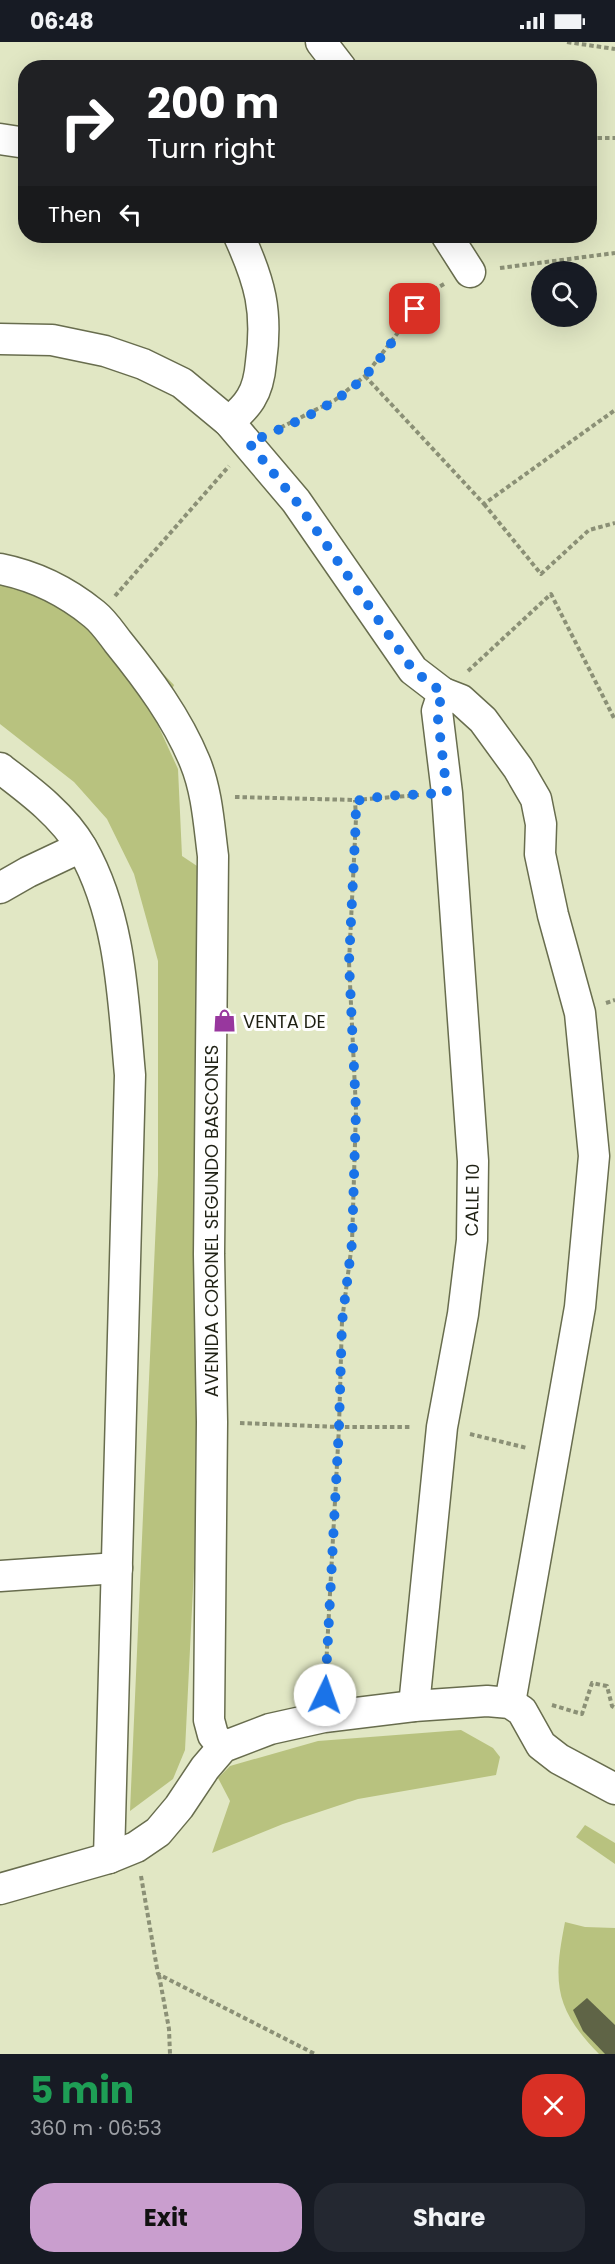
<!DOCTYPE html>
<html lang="en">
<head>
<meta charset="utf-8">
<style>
	:root { --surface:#171b24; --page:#242831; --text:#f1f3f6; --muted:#9ea1a6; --accent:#c99ece }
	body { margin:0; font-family:Poppins,sans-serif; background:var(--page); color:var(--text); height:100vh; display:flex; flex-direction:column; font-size:22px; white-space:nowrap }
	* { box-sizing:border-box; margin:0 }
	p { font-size:20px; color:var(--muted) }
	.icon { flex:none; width:33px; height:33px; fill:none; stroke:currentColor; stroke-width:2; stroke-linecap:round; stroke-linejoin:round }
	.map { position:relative; height:2012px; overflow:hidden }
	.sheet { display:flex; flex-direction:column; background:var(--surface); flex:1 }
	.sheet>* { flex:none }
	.hud { position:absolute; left:18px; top:18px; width:579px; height:183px; border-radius:24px; box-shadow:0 6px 24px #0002; background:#202124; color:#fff; overflow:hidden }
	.buttons { position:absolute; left:531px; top:219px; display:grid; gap:12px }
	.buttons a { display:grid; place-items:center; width:66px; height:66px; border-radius:50%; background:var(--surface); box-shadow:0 6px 24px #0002; font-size:30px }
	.pin { position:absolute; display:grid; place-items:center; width:51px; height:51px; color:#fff; margin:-26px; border-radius:12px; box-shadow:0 3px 9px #0006 }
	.me { position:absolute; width:66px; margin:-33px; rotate:3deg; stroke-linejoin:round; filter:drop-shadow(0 0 4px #0008) }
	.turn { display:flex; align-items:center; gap:21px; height:126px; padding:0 30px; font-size:27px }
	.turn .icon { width:78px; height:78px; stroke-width:2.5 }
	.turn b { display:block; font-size:42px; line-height:51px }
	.then { display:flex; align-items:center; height:57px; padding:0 30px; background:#0003; gap:12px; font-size:22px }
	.round { display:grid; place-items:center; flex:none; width:63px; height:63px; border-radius:24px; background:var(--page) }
	.overview { display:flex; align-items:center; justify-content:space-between; height:102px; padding:0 30px }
	h1 { font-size:36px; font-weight:700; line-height:45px; color:#1e9e55 }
	.primary-button { display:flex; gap:12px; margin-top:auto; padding:12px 30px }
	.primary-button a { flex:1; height:69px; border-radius:24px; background:var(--accent); color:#111; font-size:24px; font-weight:700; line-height:69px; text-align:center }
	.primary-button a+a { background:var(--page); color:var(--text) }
	.status { display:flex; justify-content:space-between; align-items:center; height:42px; padding:0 30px; background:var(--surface); direction:ltr }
	.status svg { height:16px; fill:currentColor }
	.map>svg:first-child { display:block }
	.green { fill:#b8c27f }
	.building { fill:#5f6446 }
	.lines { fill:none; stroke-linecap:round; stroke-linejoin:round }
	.minor-casing { stroke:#686d4e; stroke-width:33 }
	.path { stroke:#8b9076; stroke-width:4; stroke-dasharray:4.5 3; stroke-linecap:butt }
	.minor { stroke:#fff; stroke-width:30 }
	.route { stroke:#1a73e8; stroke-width:10; stroke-dasharray:0 18 }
	.labels { text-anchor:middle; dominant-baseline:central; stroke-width:6; stroke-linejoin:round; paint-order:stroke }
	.poi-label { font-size:18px; fill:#1f2114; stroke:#fff; text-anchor:start }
	.street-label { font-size:18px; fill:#1f2114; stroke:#fff }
</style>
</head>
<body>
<div class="status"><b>06:48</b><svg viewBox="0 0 49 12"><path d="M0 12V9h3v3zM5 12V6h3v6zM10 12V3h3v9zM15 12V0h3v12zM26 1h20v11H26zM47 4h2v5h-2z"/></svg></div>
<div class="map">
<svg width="615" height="2012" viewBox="0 0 615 2012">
	<rect width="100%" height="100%" fill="#e1e7c4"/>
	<g class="green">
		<path d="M0,537l129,60 45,46 -17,38 21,46 4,87 30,20 -7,470 -20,404 -12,29 -43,32 28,-636v-214l-24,-87 -27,-55 -33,-37 -74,-58z"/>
		<path d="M461,1688l32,18 7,9 -4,18 -138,24 -75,25 -71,29 18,-52 -12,-23 12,-12 88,-25z"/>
		<path d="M585,1783l30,18v21l-39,-27z"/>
		<path d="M565,1880l20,5 30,1v126h-16c-45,-46 -46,-71 -34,-132z"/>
	</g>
	<path class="building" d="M587,1956l28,27v29h-10l-22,-23 -10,-21z"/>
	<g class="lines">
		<defs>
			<g id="minor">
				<path d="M321,0l20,26"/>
				<path d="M0,97l26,4"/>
				<path d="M447,194l23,36"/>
				<path d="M0,297l52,1 53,11 38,13 39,19 47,39 67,79 117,169 30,23 18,7 22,20 35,48 18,31 5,25 -1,30 13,61 27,98 14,143 -14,151 -70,396"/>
				<path d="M229,380c8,-7 17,-15 22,-24 7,-11 9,-24 10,-36 7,-51 -1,-80 -22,-126"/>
				<path d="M0,527c35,7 67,23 94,45 10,8 17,19 24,28 30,37 59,76 77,120 12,29 14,63 18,94l-4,398 3,168 -3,298 4,15 10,12"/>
				<path d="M0,726c29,22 63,47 82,80 39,69 41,150 48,227l-21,783"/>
				<path d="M0,846l28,-16 53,-25"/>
				<path d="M0,1534l117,-8"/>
				<path d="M414,1664l28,-279 21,-113 9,-74 1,-79 -26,-368 -10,-82 6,-18"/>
				<path d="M0,1847l109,-31 27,-11 22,-15 21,-25 26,-39 18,-21 47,-18 54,-12 90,-11 73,-5 23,2 12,8 19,34 18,14 56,30"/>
			</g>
		</defs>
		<use href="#minor" class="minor-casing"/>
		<g class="path">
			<path d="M567,0l48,7"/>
			<path d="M590,96h25"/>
			<path d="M500,226l115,-15"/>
			<path d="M365,334l119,128 131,-94"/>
			<path d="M274,389l61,-31 30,-24 63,-83 16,-9"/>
			<path d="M484,462l57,70 48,-44 26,-7"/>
			<path d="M115,554l114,-130"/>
			<path d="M468,629l83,-77 64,126"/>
			<path d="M235,755l120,3 64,-5"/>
			<path d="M606,961l9,-3"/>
			<path d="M240,1381l99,4h73"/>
			<path d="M470,1392l57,14"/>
			<path d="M325,1644l14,-259 3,-106 10,-78 4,-133 -7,-148 7,-144 -1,-18"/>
			<path d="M552,1663l30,9 10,-31 15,3 5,20 3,2"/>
			<path d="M141,1834l17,98 157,80"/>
			<path d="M159,1933l10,54 1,25"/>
		</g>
		<use href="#minor" class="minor"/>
	</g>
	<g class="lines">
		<path class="route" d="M325,1653l14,-268 3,-105 10,-79 4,-133 -7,-148 7,-144 -1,-17 30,-5 62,-3 -10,-82 6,-18 -30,-23 -117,-169 -47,-58c39,-18 85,-35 116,-67 19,-20 34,-45 50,-67"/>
	</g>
	<defs>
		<symbol id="shop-bare" viewBox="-9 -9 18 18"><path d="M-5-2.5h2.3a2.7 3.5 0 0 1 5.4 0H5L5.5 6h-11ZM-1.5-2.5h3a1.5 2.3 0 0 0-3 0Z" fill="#98379e" stroke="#fff" stroke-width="2.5" paint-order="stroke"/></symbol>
	</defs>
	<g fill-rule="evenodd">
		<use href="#shop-bare" x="208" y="962" width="33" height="33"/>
	</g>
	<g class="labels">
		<g class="poi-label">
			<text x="243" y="979">VENTA DE</text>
		</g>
		<g class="street-label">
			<text transform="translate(472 1158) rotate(-89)">CALLE 10</text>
			<text transform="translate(211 1179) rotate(-90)">AVENIDA CORONEL SEGUNDO BASCONES</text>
		</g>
	</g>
</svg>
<div class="buttons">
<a><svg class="icon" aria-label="search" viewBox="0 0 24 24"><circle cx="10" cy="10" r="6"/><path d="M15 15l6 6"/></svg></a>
</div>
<div class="pin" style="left:415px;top:267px;background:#d93025"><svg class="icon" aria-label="arrive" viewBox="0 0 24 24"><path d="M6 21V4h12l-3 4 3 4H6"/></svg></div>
<svg class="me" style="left:325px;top:1653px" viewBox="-20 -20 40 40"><circle r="19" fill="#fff"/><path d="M0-13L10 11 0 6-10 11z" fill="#1a73e8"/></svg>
<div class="hud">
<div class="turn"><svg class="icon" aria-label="right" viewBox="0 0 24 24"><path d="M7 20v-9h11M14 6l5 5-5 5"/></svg><div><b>200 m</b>Turn right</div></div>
<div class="then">Then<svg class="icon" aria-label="left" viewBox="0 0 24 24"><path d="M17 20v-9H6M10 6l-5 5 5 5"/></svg></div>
</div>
</div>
<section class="sheet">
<div class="overview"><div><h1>5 min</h1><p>360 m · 06:53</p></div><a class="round" style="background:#d93025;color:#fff"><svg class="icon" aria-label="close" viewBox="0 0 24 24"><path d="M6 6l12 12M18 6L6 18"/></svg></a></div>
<div class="primary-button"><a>Exit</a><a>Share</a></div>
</section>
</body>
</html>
